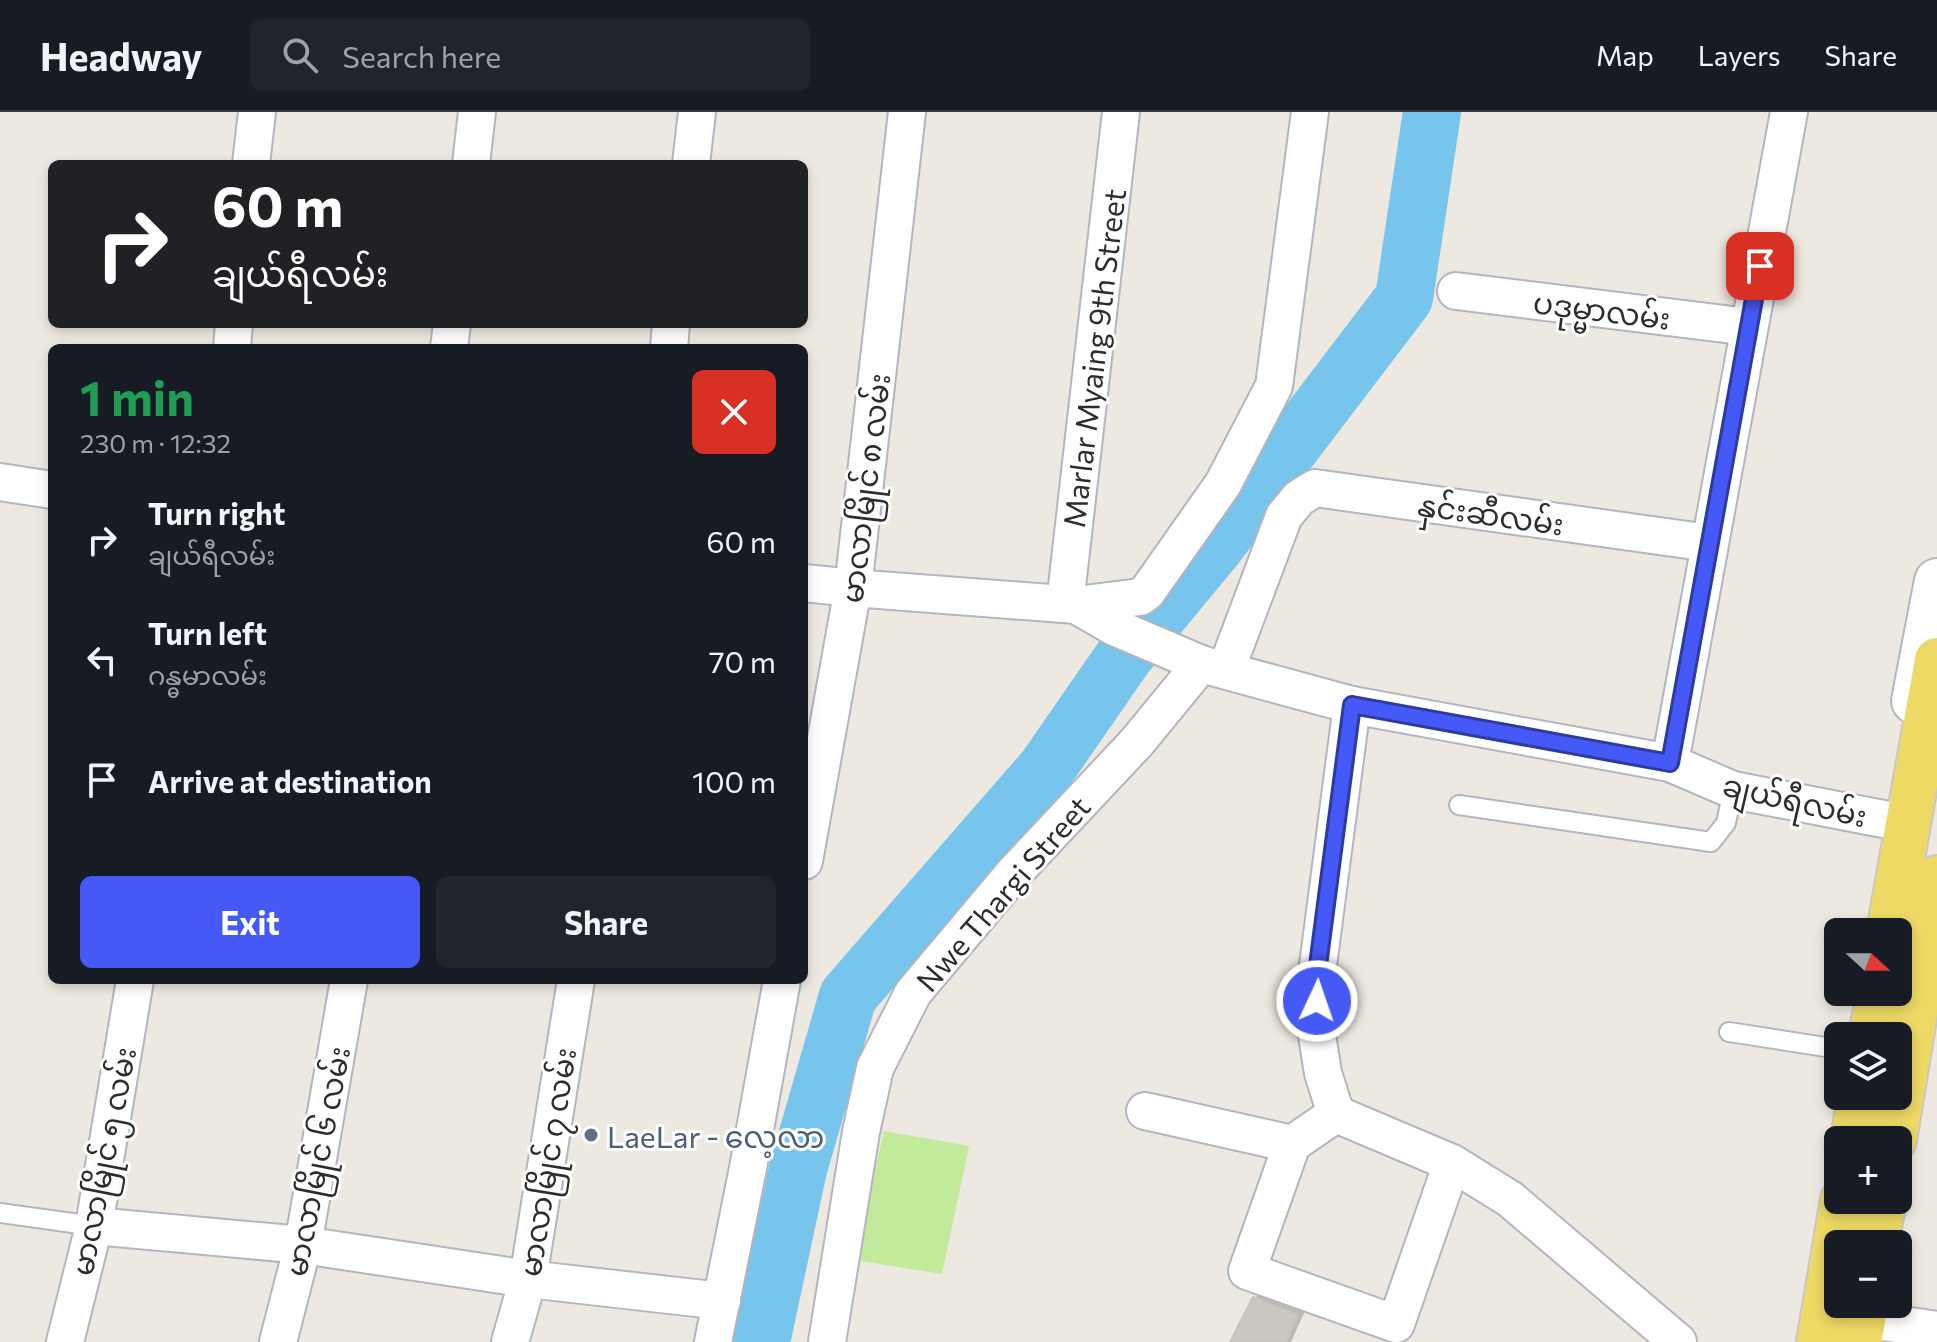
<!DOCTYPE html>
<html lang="en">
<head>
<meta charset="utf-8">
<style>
	:root { --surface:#171b24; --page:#20242c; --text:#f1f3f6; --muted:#9ea1a6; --line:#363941; --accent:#4559f6 }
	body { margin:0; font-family:Commissioner,"Noto Sans Myanmar",sans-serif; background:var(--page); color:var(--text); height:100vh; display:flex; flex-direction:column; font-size:30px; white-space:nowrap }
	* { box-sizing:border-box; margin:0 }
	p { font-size:26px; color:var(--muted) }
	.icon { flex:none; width:44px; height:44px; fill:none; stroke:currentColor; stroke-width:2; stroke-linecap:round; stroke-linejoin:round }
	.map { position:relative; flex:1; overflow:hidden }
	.drawer { position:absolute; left:48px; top:232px; width:760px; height:640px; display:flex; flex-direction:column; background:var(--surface); border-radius:12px; box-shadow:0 4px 12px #0003 }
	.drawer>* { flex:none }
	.top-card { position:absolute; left:48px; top:48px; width:760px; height:168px; border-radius:12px; box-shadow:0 4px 12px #0003; background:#202124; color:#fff; overflow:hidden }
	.needle { width:52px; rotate:111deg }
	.buttons { position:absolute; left:1824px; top:806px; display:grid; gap:16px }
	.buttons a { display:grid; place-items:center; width:88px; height:88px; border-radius:12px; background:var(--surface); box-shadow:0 4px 12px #0003; font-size:40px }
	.pin { position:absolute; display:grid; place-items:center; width:68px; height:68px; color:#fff; margin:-34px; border-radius:16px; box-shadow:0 4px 12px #0006 }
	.me { position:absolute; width:88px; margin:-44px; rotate:3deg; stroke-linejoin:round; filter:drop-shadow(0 0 6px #0008) }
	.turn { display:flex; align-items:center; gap:28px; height:168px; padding:0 32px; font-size:36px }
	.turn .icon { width:104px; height:104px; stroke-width:2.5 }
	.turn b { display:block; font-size:56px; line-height:68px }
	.round { display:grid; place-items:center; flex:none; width:84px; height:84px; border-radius:12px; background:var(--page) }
	.headline { display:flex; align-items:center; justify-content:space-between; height:136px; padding:0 32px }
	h1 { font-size:48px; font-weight:700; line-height:60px; color:#1e9e55 }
	.cta { display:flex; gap:16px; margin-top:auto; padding:16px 32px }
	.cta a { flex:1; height:92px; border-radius:12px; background:var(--accent); color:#fff; font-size:32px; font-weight:700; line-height:92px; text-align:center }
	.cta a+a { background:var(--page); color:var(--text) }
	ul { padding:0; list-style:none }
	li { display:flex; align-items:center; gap:24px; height:120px; padding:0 32px }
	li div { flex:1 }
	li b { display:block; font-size:30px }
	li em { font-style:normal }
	header { display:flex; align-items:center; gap:48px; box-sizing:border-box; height:112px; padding:0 40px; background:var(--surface); border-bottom:2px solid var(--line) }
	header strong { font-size:38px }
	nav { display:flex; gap:44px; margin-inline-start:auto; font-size:28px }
	.search { width:560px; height:72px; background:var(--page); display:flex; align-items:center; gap:20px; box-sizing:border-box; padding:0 28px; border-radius:12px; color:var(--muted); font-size:30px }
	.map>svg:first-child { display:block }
	.pitch { fill:#c2ea9b }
	.shadow { fill:#0003 }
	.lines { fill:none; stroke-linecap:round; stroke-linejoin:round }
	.river { stroke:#77c4ed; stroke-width:58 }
	.building { fill:#cac7be; stroke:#cac5ba; stroke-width:2 }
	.lane-casing { stroke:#b3b5c0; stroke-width:22 }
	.street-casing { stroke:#b3b5c0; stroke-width:40 }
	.secondary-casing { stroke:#b3b5c0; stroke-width:48 }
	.primary-casing { stroke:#c8c8c8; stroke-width:48 }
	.lane { stroke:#fff; stroke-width:18 }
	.street { stroke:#fff; stroke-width:36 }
	.secondary { stroke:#fff; stroke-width:44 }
	.primary { stroke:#eed965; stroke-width:44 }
	.route-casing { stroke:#2d3aa0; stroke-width:20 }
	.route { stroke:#4559f6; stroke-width:14 }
	.service-dot { fill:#5c6f8a; stroke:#fff; stroke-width:3 }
	.labels { text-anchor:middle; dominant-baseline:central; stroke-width:6; stroke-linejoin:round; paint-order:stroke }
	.street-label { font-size:30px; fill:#2d2d2d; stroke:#fff }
	.service-label { font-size:30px; fill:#4e5e75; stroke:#fff; text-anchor:start }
</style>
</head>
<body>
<header>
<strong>Headway</strong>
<div class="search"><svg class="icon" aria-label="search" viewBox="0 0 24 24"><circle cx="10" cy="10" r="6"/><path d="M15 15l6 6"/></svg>Search here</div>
<nav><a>Map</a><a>Layers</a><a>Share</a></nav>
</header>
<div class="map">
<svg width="1937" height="1230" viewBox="0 0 1937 1230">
	<rect width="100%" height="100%" fill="#eee9e0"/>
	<path class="pitch" d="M884,1019l85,15 -27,128 -88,-14z"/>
	<path class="shadow" d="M1268,1173l41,17 -18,40h-58l22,-44z"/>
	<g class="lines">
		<path class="river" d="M761,1230l37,-173 50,-173 198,-227 79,-114 91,-110 188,-247 28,-186"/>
	</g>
	<path class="building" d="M1253,1185l44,18 -11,27h-56z"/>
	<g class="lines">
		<defs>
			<g id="lane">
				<path d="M1459,693l252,37 15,-19 7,-33"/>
				<path d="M1729,920l109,17"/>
				<path d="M0,1101l94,13"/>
			</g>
			<g id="street">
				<path d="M251,52l6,-52"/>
				<path d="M471,52l6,-52"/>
				<path d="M691,52l6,-52"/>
				<path d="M1456,179l293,36"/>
				<path d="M232,236l2,-24"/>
				<path d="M449,236l3,-24"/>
				<path d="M669,236l2,-24"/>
				<path d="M0,370l52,8"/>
				<path d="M804,471l49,5 223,17 38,22 87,37 151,41 318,58 63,27 176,34"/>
				<path d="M1065,492l56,-492"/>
				<path d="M1076,493l64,-8 7,-5 76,-108 51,-98 36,-274"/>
				<path d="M1226,558l58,-154 15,-18 16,-10 394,55"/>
				<path d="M1670,651l119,-651"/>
				<path d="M804,749l49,-273 54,-476"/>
				<path d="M1145,999l147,33"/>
				<path d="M1336,1002l-44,30 -45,127 149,53 56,-161"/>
				<path d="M1336,1002l116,49 58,36 168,143"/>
				<path d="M1336,1002l-13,-41 -7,-44 1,-56 35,-268"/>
				<path d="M94,1114l209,19 225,34 194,22"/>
				<path d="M1863,1207l74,11"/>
				<path d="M65,1230l29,-116 41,-246"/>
				<path d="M278,1230l25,-97 46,-265"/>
				<path d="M510,1230l18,-63 48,-299"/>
				<path d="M713,1230l35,-174 34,-188"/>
				<path d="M827,1230l34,-210 14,-64 38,-75 100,-119 124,-132 64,-78"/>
			</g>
			<path id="secondary" d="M1914,589l23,-120"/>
			<g id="primary">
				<path d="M1889,820l48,-272"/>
				<path d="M1871,924l8,-44"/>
				<path d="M1853,1028l7,-44"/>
				<path d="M1894,1028l43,-262"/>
				<path d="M1876,1132l8,-44"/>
				<path d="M1819,1230l24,-142"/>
				<path d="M1859,1230l7,-38"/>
			</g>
		</defs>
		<use href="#lane" class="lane-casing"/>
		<use href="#street" class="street-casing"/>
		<use href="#secondary" class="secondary-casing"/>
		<use href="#primary" class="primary-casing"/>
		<use href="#lane" class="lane"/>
		<use href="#street" class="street"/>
		<use href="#secondary" class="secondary"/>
		<use href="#primary" class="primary"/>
	</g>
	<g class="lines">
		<defs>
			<path id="route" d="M1317,889v-28l35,-268 318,58 90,-497"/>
		</defs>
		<use href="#route" class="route-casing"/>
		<use href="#route" class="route"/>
	</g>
	<circle class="service-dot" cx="591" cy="1023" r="8"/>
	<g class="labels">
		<g class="street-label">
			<text transform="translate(1602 197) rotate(7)">ပဒုမ္မာလမ်း</text>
			<text transform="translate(1093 246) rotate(-83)">Marlar Myaing 9th Street</text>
			<text transform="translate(864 376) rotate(-83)">မာလာမြိုင် ၈ လမ်း</text>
			<text transform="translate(1491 401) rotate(8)">နှင်းဆီလမ်း</text>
			<text transform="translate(1795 687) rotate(13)">ချယ်ရီလမ်း</text>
			<text transform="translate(1002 781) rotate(-49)">Nwe Thargi Street</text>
			<text transform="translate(102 1049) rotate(-79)">မာလာမြိုင် ၅ လမ်း</text>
			<text transform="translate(316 1049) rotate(-79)">မာလာမြိုင် ၆ လမ်း</text>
			<text transform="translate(546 1050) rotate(-81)">မာလာမြိုင် ၇ လမ်း</text>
		</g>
		<g class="service-label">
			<text x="607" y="1023">LaeLar - လေ့လာ</text>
		</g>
	</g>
</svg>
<div class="buttons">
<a><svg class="needle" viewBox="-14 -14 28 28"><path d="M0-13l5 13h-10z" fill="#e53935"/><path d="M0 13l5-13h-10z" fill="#9ea1a6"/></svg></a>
<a><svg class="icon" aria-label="layers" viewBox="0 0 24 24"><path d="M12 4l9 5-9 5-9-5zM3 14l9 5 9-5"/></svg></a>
<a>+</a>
<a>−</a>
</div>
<div class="pin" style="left:1760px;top:154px;background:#d93025"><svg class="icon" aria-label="arrive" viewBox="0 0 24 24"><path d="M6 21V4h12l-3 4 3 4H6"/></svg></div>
<svg class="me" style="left:1317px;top:889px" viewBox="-20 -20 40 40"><circle r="17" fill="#4559f6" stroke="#fff" stroke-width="3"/><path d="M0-11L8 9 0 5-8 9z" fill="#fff"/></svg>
<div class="top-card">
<div class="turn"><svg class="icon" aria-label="right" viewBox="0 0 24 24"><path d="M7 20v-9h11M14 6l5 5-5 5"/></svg><div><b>60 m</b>ချယ်ရီလမ်း</div></div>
</div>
<section class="drawer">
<div class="headline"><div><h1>1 min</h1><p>230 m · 12:32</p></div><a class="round" style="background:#d93025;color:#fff"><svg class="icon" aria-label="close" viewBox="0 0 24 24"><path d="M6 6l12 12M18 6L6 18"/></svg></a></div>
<ul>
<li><svg class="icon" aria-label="right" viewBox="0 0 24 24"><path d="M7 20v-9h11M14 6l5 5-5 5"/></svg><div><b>Turn right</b><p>ချယ်ရီလမ်း</p></div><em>60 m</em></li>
<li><svg class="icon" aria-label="left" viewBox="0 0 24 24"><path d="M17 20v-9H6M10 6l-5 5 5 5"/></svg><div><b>Turn left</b><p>ဂန္ဓမာလမ်း</p></div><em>70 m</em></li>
<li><svg class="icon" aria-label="arrive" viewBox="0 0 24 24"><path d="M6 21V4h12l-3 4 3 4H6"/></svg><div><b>Arrive at destination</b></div><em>100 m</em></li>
</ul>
<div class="cta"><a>Exit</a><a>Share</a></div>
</section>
</div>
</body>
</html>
